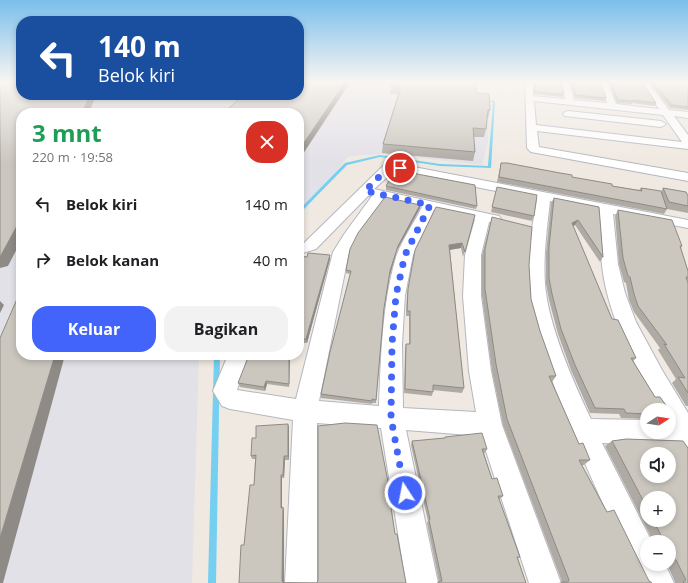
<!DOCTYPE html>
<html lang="id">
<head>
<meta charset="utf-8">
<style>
	:root { --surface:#fff; --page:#f2f2f2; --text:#202124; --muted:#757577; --accent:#4264fb }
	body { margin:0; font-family:"Open Sans",sans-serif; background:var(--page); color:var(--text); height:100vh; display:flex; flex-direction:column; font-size:15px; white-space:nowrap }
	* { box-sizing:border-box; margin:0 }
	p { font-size:13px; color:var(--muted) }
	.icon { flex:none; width:22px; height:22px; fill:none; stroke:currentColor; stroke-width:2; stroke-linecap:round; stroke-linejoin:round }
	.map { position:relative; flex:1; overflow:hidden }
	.details { position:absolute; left:16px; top:108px; width:288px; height:252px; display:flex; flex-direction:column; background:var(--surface); border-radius:16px; box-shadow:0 2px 6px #0003 }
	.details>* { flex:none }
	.hud { position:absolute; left:16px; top:16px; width:288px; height:84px; border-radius:16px; box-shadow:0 2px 6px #0003; background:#1a4fa0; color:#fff; overflow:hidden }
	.needle { width:26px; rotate:78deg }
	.fabs { position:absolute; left:640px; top:403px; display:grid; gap:8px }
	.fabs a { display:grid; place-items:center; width:36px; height:36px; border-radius:50%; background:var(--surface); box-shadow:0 2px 6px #0003; font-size:20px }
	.pin { position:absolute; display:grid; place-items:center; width:34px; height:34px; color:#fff; margin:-17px; border:2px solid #fff; border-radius:50%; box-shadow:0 1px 4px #0007 }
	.me { position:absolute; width:44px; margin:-22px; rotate:349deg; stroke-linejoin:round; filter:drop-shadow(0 0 3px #0008) }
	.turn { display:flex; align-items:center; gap:14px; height:84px; padding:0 16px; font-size:18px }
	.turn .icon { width:52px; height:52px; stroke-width:2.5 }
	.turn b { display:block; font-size:28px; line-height:34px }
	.round { display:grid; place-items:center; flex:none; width:42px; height:42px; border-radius:16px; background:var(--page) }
	.head { display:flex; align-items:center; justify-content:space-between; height:68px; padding:0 16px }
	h1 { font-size:24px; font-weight:700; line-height:30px; color:#1e9e55 }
	.primary-button { display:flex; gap:8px; margin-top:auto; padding:8px 16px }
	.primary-button a { flex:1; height:46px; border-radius:16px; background:var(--accent); color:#fff; font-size:16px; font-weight:700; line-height:46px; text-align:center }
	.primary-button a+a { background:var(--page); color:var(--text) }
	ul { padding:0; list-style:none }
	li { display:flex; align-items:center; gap:12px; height:56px; padding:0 16px }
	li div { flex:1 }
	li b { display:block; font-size:15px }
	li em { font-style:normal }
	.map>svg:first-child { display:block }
	.industrial { fill:#e3e1e8 }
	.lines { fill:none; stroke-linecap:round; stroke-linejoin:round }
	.stream { fill:#75cff0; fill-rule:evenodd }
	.minor-casing { stroke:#b4b7c1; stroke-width:2 }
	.minor { fill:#fff; fill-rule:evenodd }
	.wall { fill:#afaba4; fill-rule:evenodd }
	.shaded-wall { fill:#8e8b86 }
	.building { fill:#cbc7bf; stroke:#8e8b86; fill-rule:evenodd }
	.route { stroke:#4264fb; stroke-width:7; stroke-dasharray:0 12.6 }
</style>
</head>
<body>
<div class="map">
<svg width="688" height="583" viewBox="0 0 688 583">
	<rect width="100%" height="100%" fill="#efe9e1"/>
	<path class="industrial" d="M0,81l21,14h278v-14h167l-5,4 29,17 -2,40 -6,23 -99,-11 -34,2 -50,61v-104h-278v242h178l-7,228h-192z"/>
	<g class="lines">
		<g class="stream">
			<path d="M482,99l13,2 -4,67 -51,-2 -60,-9 -33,8 -47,48h-1v-3l46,-47 35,-8 60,9 48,2 5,-64 -10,-1z"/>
			<path d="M214,355h6l-4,228h-8z"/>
		</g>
		<defs>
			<g id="minor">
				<path d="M525,81h8v15l32,3 -4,-18h8l5,19 33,3 -8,-22h8l9,23 43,5 -20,-28h8l22,29 19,2v6l-14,-2 14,19v14l-151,-18 2,16 149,26v8l-157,-29 -4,-4zM534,101l129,14 19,27 -146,-17z"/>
				<path d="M568,111l93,10 5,3 -5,3 -96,-11 -2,-2 2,-2z"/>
				<path d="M393,163l295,57v8l-75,-14 5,50 7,29 11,29 26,48 26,43v35l-8,-3 -78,-2 50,99h-5v22h18l9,19h-33c-33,-67 -65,-135 -90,-206 -9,-26 -20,-53 -23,-82 -4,-32 4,-64 9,-96l-143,-28 -20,18 120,26 5,1 2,3 -2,3h-10l-8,33v41l10,75 11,54 59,158h-32l-48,-147 -75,-6 32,153h-32l-25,-155 -64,-5v160h-32l8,-163 -63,-11 -8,-3 -9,-15 15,-36h20l-11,35 59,9 37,-147 12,-19 27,-37h-4l-52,53 -17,5v-10l5,-1 79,-77zM384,199l38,8c-8,16 -20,33 -26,50 -14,48 -15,99 -17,149l-60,-5 30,-149 8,-16zM550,201l48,10c2,27 2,55 9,82 10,41 33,80 53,117h9v22h-22v-12l-56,-1c-18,-38 -43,-94 -46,-135 -2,-28 2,-55 5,-83zM434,210l41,9 -10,36 -2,41 6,75 7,41 -73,-4 -1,-64 3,-49 8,-40z"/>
			</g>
		</defs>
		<use href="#minor" class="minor-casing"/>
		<use href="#minor" class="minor"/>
	</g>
	<g class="wall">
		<path d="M534,81h27l3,13 -1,3 -29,-3z"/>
		<path d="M570,81h30l6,17 -1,3 -30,-3z"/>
		<path d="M608,81h33l15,22 -1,3 -23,-3v1l-15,-1z"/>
		<path d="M648,81h38l2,2v27l-18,-2z"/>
		<path d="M391,86l85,7 14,17 -2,8h-1l-1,11 -2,8h-10l1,15 -2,9 -91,-8 1,-9 15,-50h-8z"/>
		<path d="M501,163l71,14 40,9 27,4 2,-2 20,4 2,-4 25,8v17l-21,-4 -3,5 -167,-32z"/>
		<path d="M386,186l91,20 -1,3 -90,-19z"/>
		<path d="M497,187l37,29 -2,5 -41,-9z"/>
		<path d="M554,198l45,9 4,50 -3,5 -25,-37 -2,1 39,93 6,1 18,38 -3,3 22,36h5l13,18 -4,2v-7h-22v9l-26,-1 -2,-4 -29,-1 -19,-43 -13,-36 -9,-34 -3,-16v-31l5,-50z"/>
		<path d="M420,205v3l-23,42 -7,25 -6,36 -8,92h-4v1l-51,-6v-4l29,-120 -4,-1v-3z"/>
		<path d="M618,210l64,36 -1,2 7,23v9l-1,1 1,2v123h-2l-14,-23 4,-4 -18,-29 2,-2 -26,-36 -5,-12 -3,-17 -2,-1 -5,-18 -4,-48z"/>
		<path d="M475,215l-12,42 -2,-9 -11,2 14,138 -2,5 -29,-3 -1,6 -28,-3 1,-44 1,-5h3v-28h-3l1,-22 1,-5z"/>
		<path d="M492,217l37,48 2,34 9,32 16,45 -4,6 27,62 11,16 -6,5h-2l25,47 42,69 3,2h-94l4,-1 -59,-157 -11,-54 -10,-75v-41z"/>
		<path d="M330,255v4l-23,84h-8v-87l8,1z"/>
		<path d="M290,355l-1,32 -22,-3 -2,7 -25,-4 -2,-4z"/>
		<path d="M318,426l75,82 -1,3 3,23 11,49h-167l5,-38 10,-60 1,-26h-3l-1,-3 5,-18 33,-11v33h-4l-1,18h-2v29l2,3v72l32,1 2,-2z"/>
		<path d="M445,437l42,12 -2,4h-1l8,26 11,17 -3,3h-1l21,58 -2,1 8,25h-89l2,-1 -12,-59 1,-2 -17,-76 1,-4 32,-3z"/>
		<path d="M626,439l57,2 5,7v135h-13v-1l-8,-18h2v-22h-17l1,-1 -48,-95 7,-5zM647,454h22v22h-22zM647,498h22v22h-22z"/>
	</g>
	<g class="shaded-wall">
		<path d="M346,81h5l-52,79v-10z"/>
		<path d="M90,95h6l-7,18h-7z"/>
		<path d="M420,205v3l-23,42 -7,25v-4l8,-25z"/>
		<path d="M578,220l-3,5 -6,3 3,-5z"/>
		<path d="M18,224h3v17l-13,25 -8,2v-11z"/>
		<path d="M462,243l-1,5 -13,2 1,-5z"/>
		<path d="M330,255v4l-23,84 -1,-4z"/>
		<path d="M0,301l4,4 -4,8z"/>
		<path d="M55,355h10l-62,228h-3v-45z"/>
		<path d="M289,355h1l-1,32z"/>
		<path d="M266,381l1,3 -2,7 -1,-4z"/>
		<path d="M288,424l1,3v33l-1,-4z"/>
		<path d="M284,456l1,4 -1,18 -1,-3z"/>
		<path d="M281,475l1,3v32l-1,-2z"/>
		<path d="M283,507l1,3v73l-2,-2z"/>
	</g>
	<g class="building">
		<path d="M0,81h21v14h69l-8,18h-61v111h-3l-18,33z"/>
		<path d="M299,81h47l-47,69v-37h-76l21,-18h55z"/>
		<path d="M393,81h82l1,12 13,1 1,16h-2l-2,19 -13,-1 2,24 -92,-8 18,-57 -10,-1z"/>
		<path d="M535,81h26l3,13 -29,-2z"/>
		<path d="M571,81h29l6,17 -30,-3z"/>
		<path d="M610,81h31l15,22 -23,-3v1l-15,-1z"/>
		<path d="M652,81h34l2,2v24l-16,-2z"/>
		<path d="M501,163h6l53,10 12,2v2l40,7v2l30,5 -1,-3 20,3 6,18 -168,-32z"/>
		<path d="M396,170l79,15 2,21 -91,-20z"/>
		<path d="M497,187l40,8 -3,21 -42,-9z"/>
		<path d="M663,188l23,4 2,4v10l-19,-4z"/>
		<path d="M385,197l35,8 -22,41 -8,25 -6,37 -8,92 -4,-1v2l-51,-7 9,-42 21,-81 -5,-1 4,-21 8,-16z"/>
		<path d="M554,198l45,9 4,50 -25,-37 -6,3 40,96 6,1 18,38h-5l24,39h5l13,18 -4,-1v-4h-22v4l-21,-1 -2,-4 -29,-1 -20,-43 -14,-36 -9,-35 -3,-16v-31z"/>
		<path d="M436,207l39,8 -10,37 -3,-9 -13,2 15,143 -31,-3v7l-28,-3 1,-45h4v-33h-3l1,-22 7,-39z"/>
		<path d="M618,210l54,10 10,26h-2l8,25v6h-2l2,6v110l-10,-16 7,1 -21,-34 3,1 -29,-39 -4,-12 -4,-17 -2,-1 -5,-18z"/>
		<path d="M492,217l40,10 -3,38 2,34 9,32 16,45h-7l30,68 4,-1 7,17h-11l28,52 7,-2 35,71 2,1 1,1h-90l-1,-1h7l1,-2 -62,-161 -11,-55 -11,-75v-40z"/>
		<path d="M308,253l22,2 -24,84h-7v-83l8,1z"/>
		<path d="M21,290v65h34l-55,183v-200z"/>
		<path d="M249,355h40v29l-23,-3 -2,6 -26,-4z"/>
		<path d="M345,423l32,2 16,83h-2l4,26h2l9,49h-167l2,-38h3l6,-60h4l2,-30 -5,1 1,-18h4v-12l32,-2v32h-4l-1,19h-2v33l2,-1 -1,74 2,2h32l2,-2v-155z"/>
		<path d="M482,433l5,16h-5l10,30 5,-1 6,18h-5l22,61h-3l9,26h-88v-1l4,-1 -13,-61 1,-1 -18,-78 33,-3v-1z"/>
		<path d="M626,439l57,2 5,7v135h-4l-1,-1 3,-2 -10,-20 -7,-2v-16h-12v-2l5,-1v-2l-9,-17h16v-22h-22v10l-35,-67zM647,454h22v22h-22z"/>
	</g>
	<linearGradient id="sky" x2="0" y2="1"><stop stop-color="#7abfeb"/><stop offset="0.5" stop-color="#f8f5f2"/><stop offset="1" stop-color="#f8f5f2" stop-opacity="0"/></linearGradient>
	<rect width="688" height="163" fill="url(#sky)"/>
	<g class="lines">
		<path class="route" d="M400,168l-13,1 -22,22 65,14 -25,50 -9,40 -4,49 -1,74 14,75"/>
	</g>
</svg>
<div class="fabs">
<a><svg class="needle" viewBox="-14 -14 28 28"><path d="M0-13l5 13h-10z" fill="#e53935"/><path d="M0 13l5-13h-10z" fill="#757577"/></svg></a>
<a><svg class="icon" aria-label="sound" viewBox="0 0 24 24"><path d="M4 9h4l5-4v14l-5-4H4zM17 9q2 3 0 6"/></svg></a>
<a>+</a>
<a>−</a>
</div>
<div class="pin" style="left:400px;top:168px;background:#d93025"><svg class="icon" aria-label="arrive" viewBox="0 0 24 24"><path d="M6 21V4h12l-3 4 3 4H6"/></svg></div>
<svg class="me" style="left:405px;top:493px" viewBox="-20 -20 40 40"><circle r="17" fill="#4264fb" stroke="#fff" stroke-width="3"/><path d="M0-11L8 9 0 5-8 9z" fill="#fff"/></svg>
<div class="hud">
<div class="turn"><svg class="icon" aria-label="left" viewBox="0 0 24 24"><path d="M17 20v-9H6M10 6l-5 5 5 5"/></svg><div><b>140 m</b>Belok kiri</div></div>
</div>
<section class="details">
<div class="head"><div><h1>3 mnt</h1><p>220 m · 19:58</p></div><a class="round" style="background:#d93025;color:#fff"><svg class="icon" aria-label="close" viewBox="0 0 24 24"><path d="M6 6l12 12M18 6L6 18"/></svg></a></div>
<ul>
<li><svg class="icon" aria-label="left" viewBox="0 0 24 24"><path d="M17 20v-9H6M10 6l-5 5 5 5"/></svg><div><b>Belok kiri</b></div><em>140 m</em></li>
<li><svg class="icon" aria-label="right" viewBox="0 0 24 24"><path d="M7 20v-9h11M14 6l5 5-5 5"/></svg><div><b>Belok kanan</b></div><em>40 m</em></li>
</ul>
<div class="primary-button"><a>Keluar</a><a>Bagikan</a></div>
</section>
</div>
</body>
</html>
